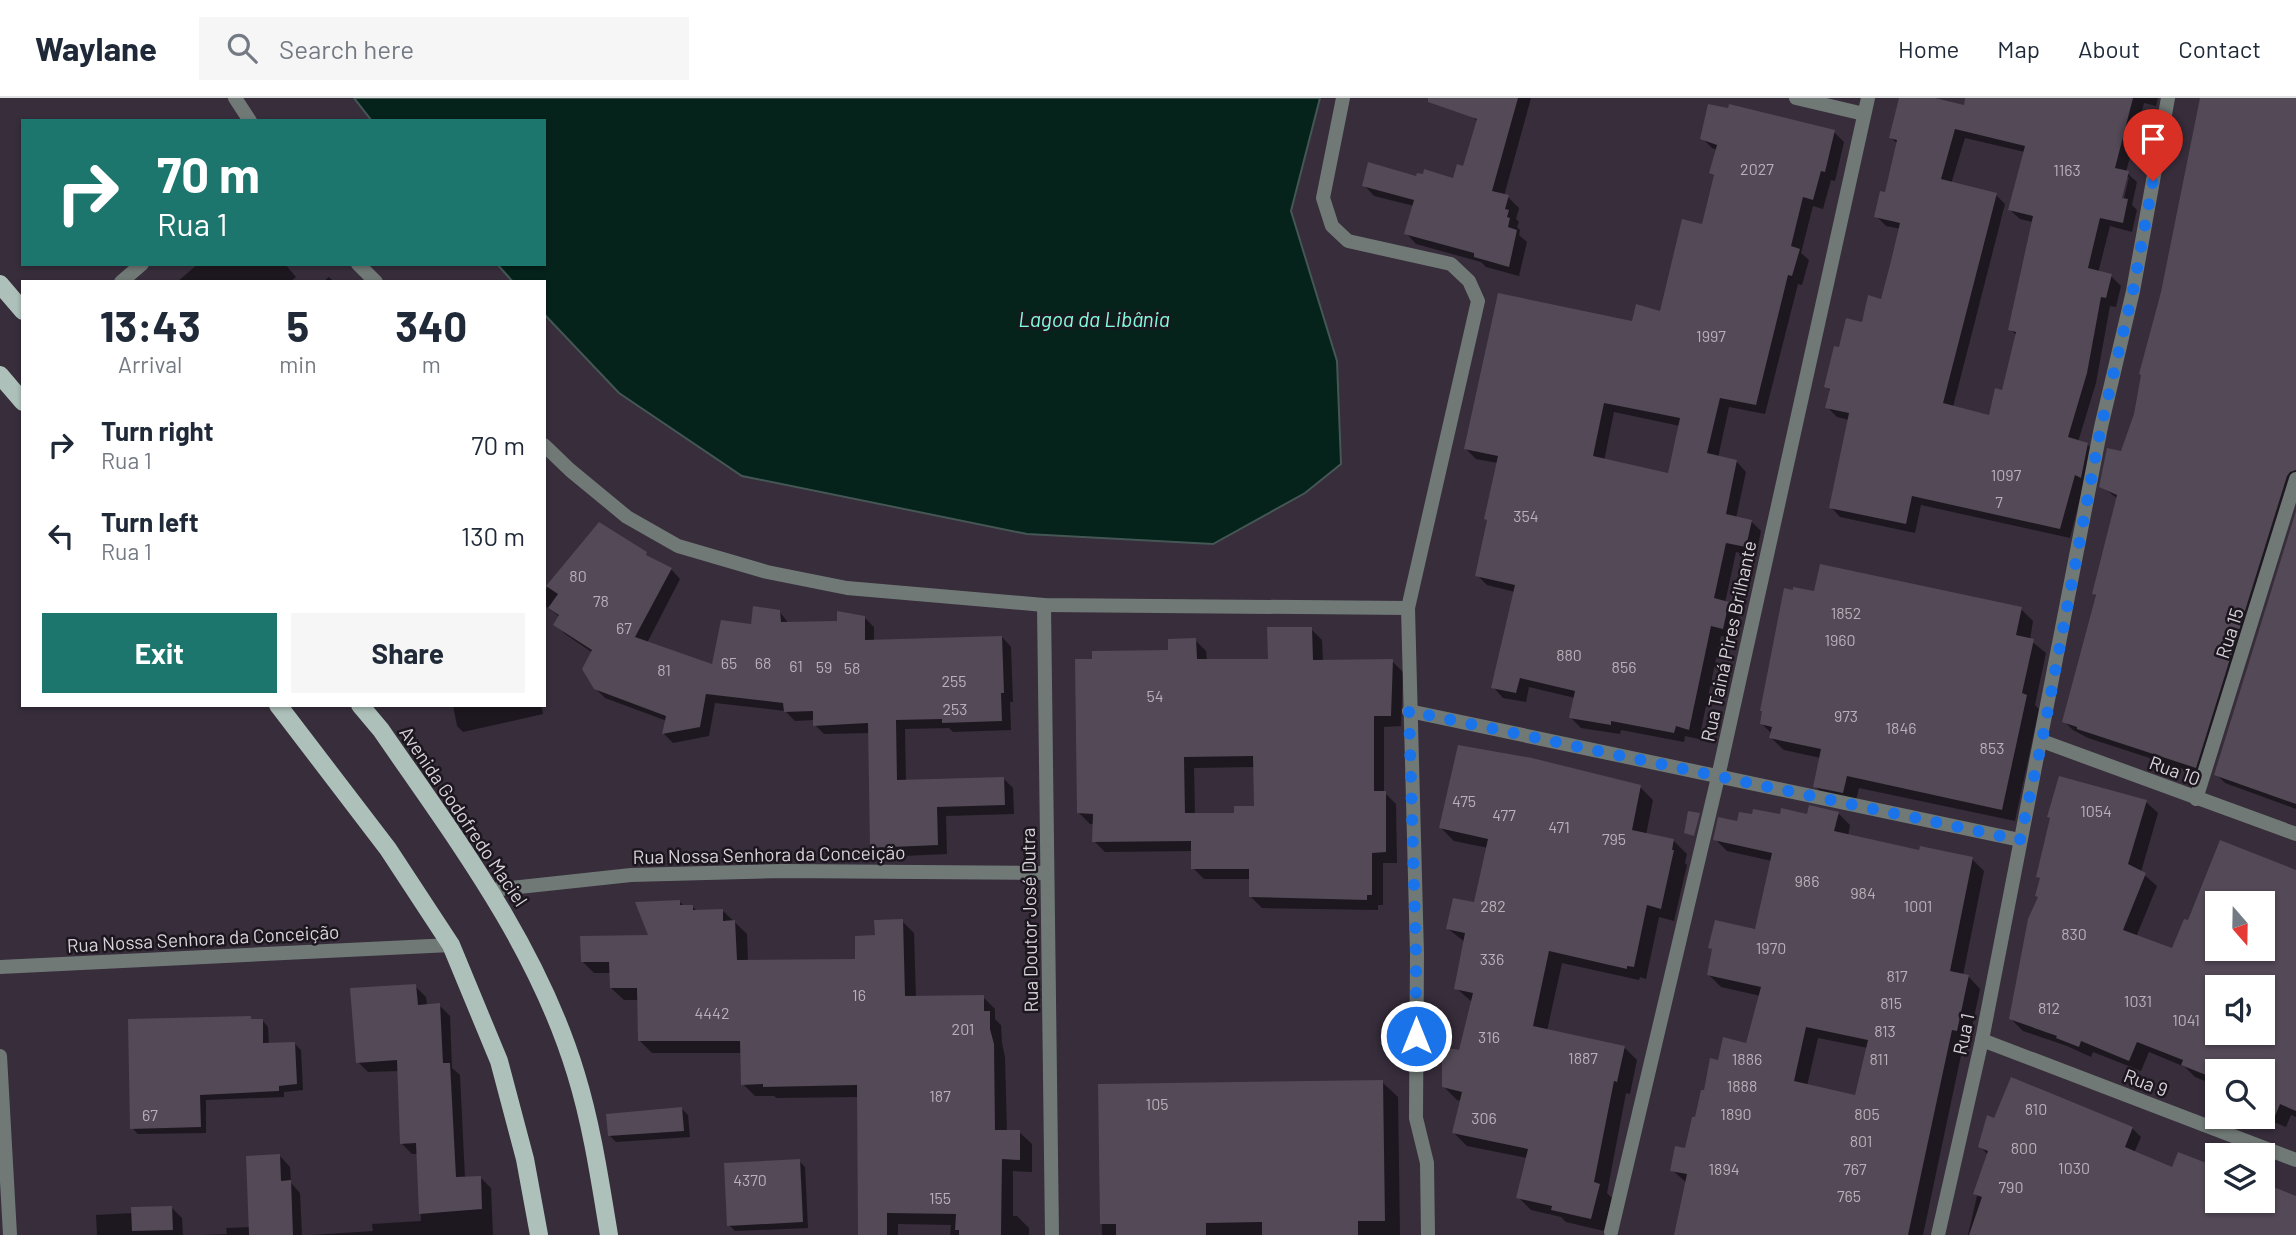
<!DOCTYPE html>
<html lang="en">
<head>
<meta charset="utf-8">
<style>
	:root { --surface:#fff; --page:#f6f6f7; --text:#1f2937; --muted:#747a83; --line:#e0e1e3; --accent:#1c766e }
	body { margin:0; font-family:Barlow,sans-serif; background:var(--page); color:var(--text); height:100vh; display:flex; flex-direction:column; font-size:26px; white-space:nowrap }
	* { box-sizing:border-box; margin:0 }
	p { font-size:23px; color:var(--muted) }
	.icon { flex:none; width:38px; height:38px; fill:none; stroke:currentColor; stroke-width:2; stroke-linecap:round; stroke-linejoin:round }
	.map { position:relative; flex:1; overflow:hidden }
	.side { position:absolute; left:21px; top:182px; width:525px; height:427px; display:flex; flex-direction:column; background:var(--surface); border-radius:0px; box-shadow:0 2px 5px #0004 }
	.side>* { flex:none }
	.guide { position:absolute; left:21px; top:21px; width:525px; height:147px; border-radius:0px; box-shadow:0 2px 5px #0004; background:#1c766e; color:#fff; overflow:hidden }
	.needle { width:46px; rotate:160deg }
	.buttons { position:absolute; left:2205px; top:793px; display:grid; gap:14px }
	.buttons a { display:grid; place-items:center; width:70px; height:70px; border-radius:0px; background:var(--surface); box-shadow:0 2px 5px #0004; font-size:35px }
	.pin { position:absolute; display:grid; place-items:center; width:60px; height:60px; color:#fff; margin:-72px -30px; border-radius:50% 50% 50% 0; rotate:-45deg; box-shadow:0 0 7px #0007 }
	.pin .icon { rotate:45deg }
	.me { position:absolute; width:77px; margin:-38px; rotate:0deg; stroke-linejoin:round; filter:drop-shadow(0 0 5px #0008) }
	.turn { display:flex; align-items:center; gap:24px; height:147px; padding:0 21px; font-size:32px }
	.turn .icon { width:91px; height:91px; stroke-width:2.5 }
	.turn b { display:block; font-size:49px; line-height:60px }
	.eta { display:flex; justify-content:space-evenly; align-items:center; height:119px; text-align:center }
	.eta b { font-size:42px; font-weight:700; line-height:49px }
	.button { display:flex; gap:14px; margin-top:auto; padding:14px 21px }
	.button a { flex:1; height:80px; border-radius:0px; background:var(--accent); color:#fff; font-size:28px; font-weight:700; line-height:80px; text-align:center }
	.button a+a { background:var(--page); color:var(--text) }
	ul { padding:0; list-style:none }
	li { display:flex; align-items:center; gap:21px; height:91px; padding:0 21px }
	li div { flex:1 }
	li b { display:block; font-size:26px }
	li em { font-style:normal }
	header { display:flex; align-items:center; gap:42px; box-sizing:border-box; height:98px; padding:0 35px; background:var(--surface); border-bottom:2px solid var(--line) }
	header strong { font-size:33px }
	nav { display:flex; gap:38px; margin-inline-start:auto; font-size:24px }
	.search { width:490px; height:63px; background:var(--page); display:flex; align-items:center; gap:18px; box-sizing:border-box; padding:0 24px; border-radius:0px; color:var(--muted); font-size:26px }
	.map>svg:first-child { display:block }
	.water { fill:#05221b; stroke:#445755; stroke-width:2 }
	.shadow { fill:#0007; fill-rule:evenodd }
	.building { fill:#534957; fill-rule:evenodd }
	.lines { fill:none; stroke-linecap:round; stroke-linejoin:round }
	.street { stroke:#707976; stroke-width:14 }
	.primary { stroke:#adc1ba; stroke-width:18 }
	.route { stroke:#1a73e8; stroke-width:12; stroke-dasharray:0 21.6 }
	.labels { text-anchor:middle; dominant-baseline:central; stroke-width:5; stroke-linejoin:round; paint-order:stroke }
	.number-label { font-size:16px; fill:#b7b0ba }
	.street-label { font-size:19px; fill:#d8d2db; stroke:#1c171e }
	.water-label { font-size:21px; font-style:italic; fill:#81fdde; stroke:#1c171e }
</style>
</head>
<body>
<header>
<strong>Waylane</strong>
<div class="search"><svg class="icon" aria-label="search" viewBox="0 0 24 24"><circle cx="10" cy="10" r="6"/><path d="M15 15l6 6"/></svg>Search here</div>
<nav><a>Home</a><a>Map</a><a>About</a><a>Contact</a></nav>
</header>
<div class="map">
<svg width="2296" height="1137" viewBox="0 0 2296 1137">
	<rect width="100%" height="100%" fill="#372d3b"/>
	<path class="water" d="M354,0h966l-29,113 46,150 4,103 -36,29 -92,51 -186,-10 -285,-58 -123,-83 -75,-79v-32h-31l-16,-18h47v-143h-172z"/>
	<g class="shadow">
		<path d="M1477,0h54l-27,98 4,1 11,11 -3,11 3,3 -2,5 3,3 -1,5 8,7 -8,34 -33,-9 -5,-5 -65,-18 -10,-11 8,-27 -40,-10 -10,-11 53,-7 38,2 9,-12 14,-46 -6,-6z"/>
		<path d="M1901,0h26l47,11 3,-11h181l-2,8 -12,-3 -18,69 11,10 -5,23 5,5 -5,22 -22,-6 -12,47 13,3 10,10 -5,21 -6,-1 -14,77 -18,59 9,2 10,10 -13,29 -14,55 -149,-33 -6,28 -75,-16 -9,-10 18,-87 -12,-3 -10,-10 4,-16 -5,-4 14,-38 42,-48 19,-72 -15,-3 -10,-10 10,-21 12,-51 -7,-6zM1965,40l60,14 -15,58 10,9 13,3 -23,107 7,7 -14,56 -13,25 -37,-10 52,-203 -9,-9 -45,-11zM2125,79h4l-7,30 -4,-1z"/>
		<path d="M2202,0h94v387l-91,291 -117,-38 -15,-8 -9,-9 33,-124 -3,-3 24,-95 -17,-13 21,-32 14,-39z"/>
		<path d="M1834,34l10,10 -9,39 -4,-1 -8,29 -10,-3 -12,47 8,7 -7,25 -4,-1 -33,130 -36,-7 -11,51 18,3 10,11 -10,46 15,3 10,10 -5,25 -20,-4 -11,51 14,11 -6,24 -12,-2 -22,103 -14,-3 -1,6 -63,-12 -1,4 -39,-6 -10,-10 4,-20 -46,-11 -3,15 -23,-4 -10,-11 22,-95 -28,-7 -10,-10 21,-112 -22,-4 -11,-11 168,-125 28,-10 42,-87 13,-49 -5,-4 6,-23 -5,-2 -10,-10zM1614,314l66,14 -11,49 -65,-14z"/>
		<path d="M198,166h87l11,13 -6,5h-113z"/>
		<path d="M329,179l5,5h-11z"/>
		<path d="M2296,419v292l-71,-26 -9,-9z"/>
		<path d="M600,426l53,36 18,9 9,10 -33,64 67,23 38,-40 28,-14 9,12 50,-2 25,-5 10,10v15l128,-5 9,10 2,55h-3l1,28 -58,2 -4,-4 -44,1 1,53 98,-3 9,9 1,26 -68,2 1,38 -66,3 -10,-10 -1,-114 -46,1 -9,-9v-5l-20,1 -10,-10 -70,-8 -6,33 -36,7 -9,-9 3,-13 -62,-23 -10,-10 -2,-35 -28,-19 -10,-10 5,-7 -16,-12v-14z"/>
		<path d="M1816,495l205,16 12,12 -3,19 16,13 -11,52 4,4 -24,112 -156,-33 -4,17 -27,-6 -13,-13 6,-28 -37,-8 -13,-12 1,-4 -11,-11z"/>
		<path d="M1311,531l11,11 1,22 69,-1 11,11 -2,54 -17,1v65l12,12 1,59h-14v42h-5v5l-116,-2 -11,-11v-18h-47l-11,-11 -1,-17 -87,1 -11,-11v-17h-4l-11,-11 91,-161 25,-12 11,11 1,10 63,-1zM1255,669v41l-19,7h-41l-1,-47z"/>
		<path d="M453,607h88l2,9 -80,18 -6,-6z"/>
		<path d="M1640,689l13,13 -7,35 28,6 13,13 -2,9 2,2 -13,56 -15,-4 -13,62 -6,-2 -1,3 -77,-17 -15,68 77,16 13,13 -7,34 -4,-1 -19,100 5,5 -8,33 -38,-9 -5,-5 -30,-7 -13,-13 9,-39 -60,-12 -13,-13 8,-32 -5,-1 -14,-14 17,-34 12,-50 -16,-14 9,-46 -17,-13 27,-25 13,-56 -34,-7 -13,-13z"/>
		<path d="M2146,704l12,11 -17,59 16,14 -21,51 36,14 16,-29 33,-80 75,30v245l-5,-2 -5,12 -27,-11h4v-45h-46v15l-22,-9 -10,-10 -36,-15 -8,19 -48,-19 -2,5 -24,-11 -44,-15 -12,-12 29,-120 -3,-3 4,-17 -4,-3zM2217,805h46v45h-46zM2217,889h46v45h-46z"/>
		<path d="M1838,715l12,12 -2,11 72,16 52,7 12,12 -21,104 5,1 12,13 -11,53 -5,-1 -41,194h-247l11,-52 -15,-13 15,-20 18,-58 14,-30 29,-17 13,-49 -40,-9 -12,-12 5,-24 -4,-4 47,-15 15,-71 -45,-10 -12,-12 24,-16 42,-6zM1818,940l50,10 -12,49 -49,-11z"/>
		<path d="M680,804l4,4h8l5,5 25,-1 25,24 1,28 109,-1 20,-24 25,-16 12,12 2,65 67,-1 12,12v10l6,6 1,18 3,14 2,75h12l13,12v28l-19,-1v45h4l12,12v7h-79l1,-10 -53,-1v11h-39v-138l-82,1 -3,-2h-19l-12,-12 -1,-31h-90l-13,-13v-40h-15l-13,-12v-15h-17l-12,-12 68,-24z"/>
		<path d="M415,888l11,11 1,9 12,-1 11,11 2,52 8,7 5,103 15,-1 11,11 2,47h-181l61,-4 -1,-7 49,-3 -3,-67h-6l-10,-10 -3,-73 -31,1 -10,-10z"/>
		<path d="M250,920l3,3 9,-1 6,7 1,18 25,-2 7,7 2,40 -19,2v5l-78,3v33l-68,1 -6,-6z"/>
		<path d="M1382,984l16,15 2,138h-298l-2,-150z"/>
		<path d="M682,1011l6,6 2,22 -74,5 -6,-6z"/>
		<path d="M1995,1022l137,8 9,9 -7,16 39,17 6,-16 38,15v31h46v-14l33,12v37h-328l9,-39 -2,-3 13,-38 -8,-9z"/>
		<path d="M280,1058l10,11 1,16 9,10 2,42h-100l25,-1 -1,-6 25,-1z"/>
		<path d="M799,1063l6,6 3,61 -73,3 -6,-6z"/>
		<path d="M171,1109l11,11 1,17h-86l-1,-20 37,-2z"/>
	</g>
	<g class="building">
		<path d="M1428,0h90l-26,93 17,4 -4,14 4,1 -2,7 3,1 -2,9 9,3 -8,37 -35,-10v-4l-70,-19 10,-34 -52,-14 6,-24 48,14 1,-3 6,1 1,-5 29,9 4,-14 6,2 14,-47 -49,-17z"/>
		<path d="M1899,0h36l29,7 1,-7h168l-18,70 14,3 -7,27 6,1 -5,24 -23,-5 -12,50 24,6 -6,24 -5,-1 -14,76 -19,64 20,6 -7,35 -6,-3 -15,54 -148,-33 -6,28 -77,-16 20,-95 -24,-5 5,-19 -6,-2 10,-41 5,1 7,-29 16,4 6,-27 13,4 10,-38 9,-38 -26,-6 6,-26 5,1 12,-52 -8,-2zM1955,31l70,17 -17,64 25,6 -25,114 8,2 -14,58 -7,-2 -6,27 -46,-12 54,-210 -56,-14z"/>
		<path d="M2200,0h96v372l-6,2 -3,4 -91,292 -119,-39v-2l-15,-5 34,-127 -4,-1 25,-99 -18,-8 8,-39 14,3 13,-37 7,-39 -2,-1 22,-82z"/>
		<path d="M1708,6l20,4 1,-4 106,26 -10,42 -4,-1 -8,29 -10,-3 -12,49 9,3 -8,27 -4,-1 -32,130 -36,-7 -13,55 30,7 -11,54 26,6 -6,27 -20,-4 -12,55 15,4 -6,27 -12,-3 -22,104 -13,-4 -2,7 -63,-12v4l-42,-7 6,-27 -55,-13 -4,15 -25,-5 24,-103 -40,-9 12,-56 -3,-1 14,-63 -34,-7 34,-156 134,28 4,-17 24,7 22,-92 20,5 12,-49 -5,-2 8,-28 -17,-6zM1604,305l76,15 -12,55 -75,-17z"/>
		<path d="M2296,413v293l-82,-29z"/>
		<path d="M599,424l48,30 -1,3 26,13 -37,69 77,27 9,-44 30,4 2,-18 27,4 1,12 56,-1v-10l28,5v24l137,-4 2,57h-3l1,28 -60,2v-4l-46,1 1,60 107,-3 1,28 -68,2 1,38 -68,3 -2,-125 -55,3v-15l-29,1 -1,-9 -77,-9 -6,33 -38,7 4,-18 -72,-27 -12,-20 10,-19 -39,-25 6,-10 -11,-7 10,-14 -12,-8z"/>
		<path d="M1820,466l202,43 -6,28 18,4 -12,54 5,2 -25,115 -155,-34 -4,17 -30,-6 8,-38 -52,-11 3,-11 -12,-3 2,-13h-2l24,-123 9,2v-3l21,4z"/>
		<path d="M1267,529h45l1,33 80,-1 -2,57h-17v75h12v61l-14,1v42h-5v5l-118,-3v-28h-58v-28l-99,1 1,-28 -16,-1 -2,-154h17v-8l76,-1v-11l28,-1 1,21h71zM1253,658l1,50h-20v7h-49l-1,-56z"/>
		<path d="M1458,647l74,13 109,27 -9,45 42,9 -2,11h2l-13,59 -14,-4 -13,62 -7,-1v3l-78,-18 -16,75 92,20 -8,36 -3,-1 -20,101 6,2 -9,35 -40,-9 1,-4 -36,-8 12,-49 -76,-16 10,-41 -20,-5v-40l17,3 14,-57 -19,-4 11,-56 -19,-4 7,-31 21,4 14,-63 -49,-11z"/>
		<path d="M2059,678l88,24 -19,64 18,9 -23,57 49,18 12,-29 4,1 32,-80 76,30v241l-16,-7 -5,12 -12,-4v-41h-46v4l-10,-4 -1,4 -25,-10 2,-5 -46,-18 -8,19 -48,-20 -2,6 -23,-9 1,-2 -48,-17 19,-100 10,-22 -3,-1 5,-18 -4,-1 14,-59 -3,-1zM2217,805h46v45h-46zM2217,889h46v45h-46z"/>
		<path d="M1809,707l30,7 -5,19 85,19 1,-4 53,11 -23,114 19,4 -12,56 -5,-1 -44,205h-234l13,-61 -17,-3 5,-25 10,2 7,-31h3l6,-27h3l6,-32 8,2 5,-23 23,6 15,-56 -54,-12 5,-26 -4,-1 7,-28 40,9 17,-76 -59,-13 5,-23 19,4 2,-9 13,2 1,-5 27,5 1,-6 26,6zM1806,929l62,13 -13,55 -61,-14z"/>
		<path d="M1688,713l12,2 -6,23 -10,-3z"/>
		<path d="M680,802v5h13v5l30,-1v12l12,-1 2,40 118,-1v-23l20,-1 -1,-15 29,-1 2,77 79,-1v16h6v18l4,15 1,86h25v30l-18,-1 -1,76h-42v-5h-4l1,-16 -69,-1v22h-29l-1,-150 -94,2v-3l-22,1 -1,-44h-102l-1,-53h-27l-1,-26h-28l-1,-26 68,-1 -13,-33z"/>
		<path d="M416,886l2,21 22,-2 3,60h7l6,114 25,-1 1,33 -63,5 -3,-71 -16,1 -3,-84 -41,3 -6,-75z"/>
		<path d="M251,918v3h12v24l32,-1 2,42 -18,2v5l-79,4 1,32 -71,2 -2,-110z"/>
		<path d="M2011,979l122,50 -8,20 47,20 6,-15 39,15v33h46v-17l33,13v39h-327l13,-38 -9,-3 15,-43 -10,-4 9,-32 7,3z"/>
		<path d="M1383,982l2,141h-27v14h-96v-13l-56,1v12h-90v-11h-16l-2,-140z"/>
		<path d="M682,1009l2,24 -76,5 -2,-22z"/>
		<path d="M280,1056l1,27 10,-1 2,55h-44l-3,-79z"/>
		<path d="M800,1061l3,63 -76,4 -3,-63z"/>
		<path d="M172,1108l1,24 -41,1 -1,-24z"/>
	</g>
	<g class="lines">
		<g class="street">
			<path d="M235,0l15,23"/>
			<path d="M1343,0l-20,100 9,28 16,15 103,23 18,17 9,20 -70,307 9,346 -1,164 11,45 1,72"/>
			<path d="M1796,0l68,16"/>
			<path d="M358,166l18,18"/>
			<path d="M121,184l21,-18"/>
			<path d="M544,347l26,25 57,47 51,29 89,26 80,16 197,17 364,3"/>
			<path d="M1044,507l8,630"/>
			<path d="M1409,613l611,129"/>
			<path d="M2042,643l254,93"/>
			<path d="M2196,701l100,-320"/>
			<path d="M492,792l139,-15 152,-4 264,2"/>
			<path d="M0,869l451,-22"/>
			<path d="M1982,942l314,120"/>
			<path d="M0,958l10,179"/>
			<path d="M1611,1134l107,-455 150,-679"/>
			<path d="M1938,1137l44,-195 119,-613 32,-136 35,-193"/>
		</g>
		<g class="primary">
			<path d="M0,186l23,27"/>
			<path d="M0,277l23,27"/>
			<path d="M278,607l110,144 63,96 48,116 26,98 14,76"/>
			<path d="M360,607l21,25c75,109 156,215 195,344 16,52 24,107 33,161"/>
		</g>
	</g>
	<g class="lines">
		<path class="route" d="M1416,938v-82l-7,-243 611,129 22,-99 59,-314 32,-136 20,-110"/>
	</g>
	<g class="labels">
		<g class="number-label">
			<text x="1757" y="70">2027</text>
			<text x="2067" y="71">1163</text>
			<text x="1711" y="237">1997</text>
			<text x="2006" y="376">1097</text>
			<text x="1999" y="403">7</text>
			<text x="1526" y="417">354</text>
			<text x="578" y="477">80</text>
			<text x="601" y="502">78</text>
			<text x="1846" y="514">1852</text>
			<text x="624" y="529">67</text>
			<text x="1840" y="541">1960</text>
			<text x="1569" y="556">880</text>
			<text x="729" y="564">65</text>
			<text x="763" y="564">68</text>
			<text x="796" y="567">61</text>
			<text x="824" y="568">59</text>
			<text x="1624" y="568">856</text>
			<text x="852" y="569">58</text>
			<text x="664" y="571">81</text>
			<text x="954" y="582">255</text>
			<text x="1155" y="597">54</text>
			<text x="955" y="610">253</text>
			<text x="1846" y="617">973</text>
			<text x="1901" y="629">1846</text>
			<text x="1992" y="649">853</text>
			<text x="1464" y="702">475</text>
			<text x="2096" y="712">1054</text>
			<text x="1504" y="716">477</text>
			<text x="1559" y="728">471</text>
			<text x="1614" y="740">795</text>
			<text x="1807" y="782">986</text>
			<text x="1863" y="794">984</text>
			<text x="1493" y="807">282</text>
			<text x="1918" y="807">1001</text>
			<text x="2074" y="835">830</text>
			<text x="1771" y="849">1970</text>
			<text x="1492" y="860">336</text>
			<text x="1897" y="877">817</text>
			<text x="859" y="896">16</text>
			<text x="2138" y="902">1031</text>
			<text x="1891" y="904">815</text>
			<text x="2049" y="909">812</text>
			<text x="712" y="914">4442</text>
			<text x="2186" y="921">1041</text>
			<text x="963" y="930">201</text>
			<text x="1885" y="932">813</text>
			<text x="1489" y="938">316</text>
			<text x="1583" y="959">1887</text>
			<text x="1747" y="960">1886</text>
			<text x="1879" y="960">811</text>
			<text x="1742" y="987">1888</text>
			<text x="940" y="997">187</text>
			<text x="1157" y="1005">105</text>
			<text x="2036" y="1010">810</text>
			<text x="1736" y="1015">1890</text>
			<text x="1867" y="1015">805</text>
			<text x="150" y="1016">67</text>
			<text x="1484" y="1019">306</text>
			<text x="1861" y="1042">801</text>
			<text x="2024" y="1049">800</text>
			<text x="2074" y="1069">1030</text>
			<text x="1724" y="1070">1894</text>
			<text x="1855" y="1070">767</text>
			<text x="750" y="1081">4370</text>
			<text x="2011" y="1088">790</text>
			<text x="1849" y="1097">765</text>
			<text x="940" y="1099">155</text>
		</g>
		<g class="street-label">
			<text transform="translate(2229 535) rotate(-72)">Rua 15</text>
			<text transform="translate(1728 543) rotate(-78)">Rua Tainá Pires Brilhante</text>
			<text transform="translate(2175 672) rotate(20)">Rua 10</text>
			<text transform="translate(464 718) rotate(56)">Avenida Godofredo Maciel</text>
			<text transform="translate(769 756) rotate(-1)">Rua Nossa Senhora da Conceição</text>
			<text transform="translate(1029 822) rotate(-91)">Rua Doutor José Dutra</text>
			<text transform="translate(203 840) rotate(-3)">Rua Nossa Senhora da Conceição</text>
			<text transform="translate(1963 936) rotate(-78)">Rua 1</text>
			<text transform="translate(2146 984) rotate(21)">Rua 9</text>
		</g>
		<g class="water-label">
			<text x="1094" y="220">Lagoa da Libânia</text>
		</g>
	</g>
</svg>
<div class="buttons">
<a><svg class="needle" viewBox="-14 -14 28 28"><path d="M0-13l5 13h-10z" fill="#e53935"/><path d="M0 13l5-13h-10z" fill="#747a83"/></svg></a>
<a><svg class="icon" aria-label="sound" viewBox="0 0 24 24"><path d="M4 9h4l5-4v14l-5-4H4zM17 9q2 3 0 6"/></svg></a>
<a><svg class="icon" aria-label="search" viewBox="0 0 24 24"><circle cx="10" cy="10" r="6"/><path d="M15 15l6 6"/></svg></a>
<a><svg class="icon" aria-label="layers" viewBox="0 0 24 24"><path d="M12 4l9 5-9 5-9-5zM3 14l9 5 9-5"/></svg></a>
</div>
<div class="pin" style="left:2153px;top:83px;background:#d93025"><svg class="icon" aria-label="arrive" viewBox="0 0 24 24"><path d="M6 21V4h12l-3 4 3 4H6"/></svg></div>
<svg class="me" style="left:1416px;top:938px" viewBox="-20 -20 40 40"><circle r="17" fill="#1a73e8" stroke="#fff" stroke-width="3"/><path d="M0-11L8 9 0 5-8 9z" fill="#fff"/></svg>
<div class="guide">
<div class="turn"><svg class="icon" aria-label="right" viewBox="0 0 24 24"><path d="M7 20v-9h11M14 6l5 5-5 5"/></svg><div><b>70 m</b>Rua 1</div></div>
</div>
<section class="side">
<div class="eta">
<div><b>13:43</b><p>Arrival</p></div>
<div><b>5</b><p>min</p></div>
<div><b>340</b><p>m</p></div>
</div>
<ul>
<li><svg class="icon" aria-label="right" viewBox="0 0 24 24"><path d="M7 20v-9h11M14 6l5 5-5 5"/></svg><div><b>Turn right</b><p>Rua 1</p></div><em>70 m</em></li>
<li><svg class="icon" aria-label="left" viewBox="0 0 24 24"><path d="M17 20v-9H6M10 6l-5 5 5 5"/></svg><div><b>Turn left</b><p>Rua 1</p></div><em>130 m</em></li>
</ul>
<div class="button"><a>Exit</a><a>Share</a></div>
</section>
</div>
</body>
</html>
